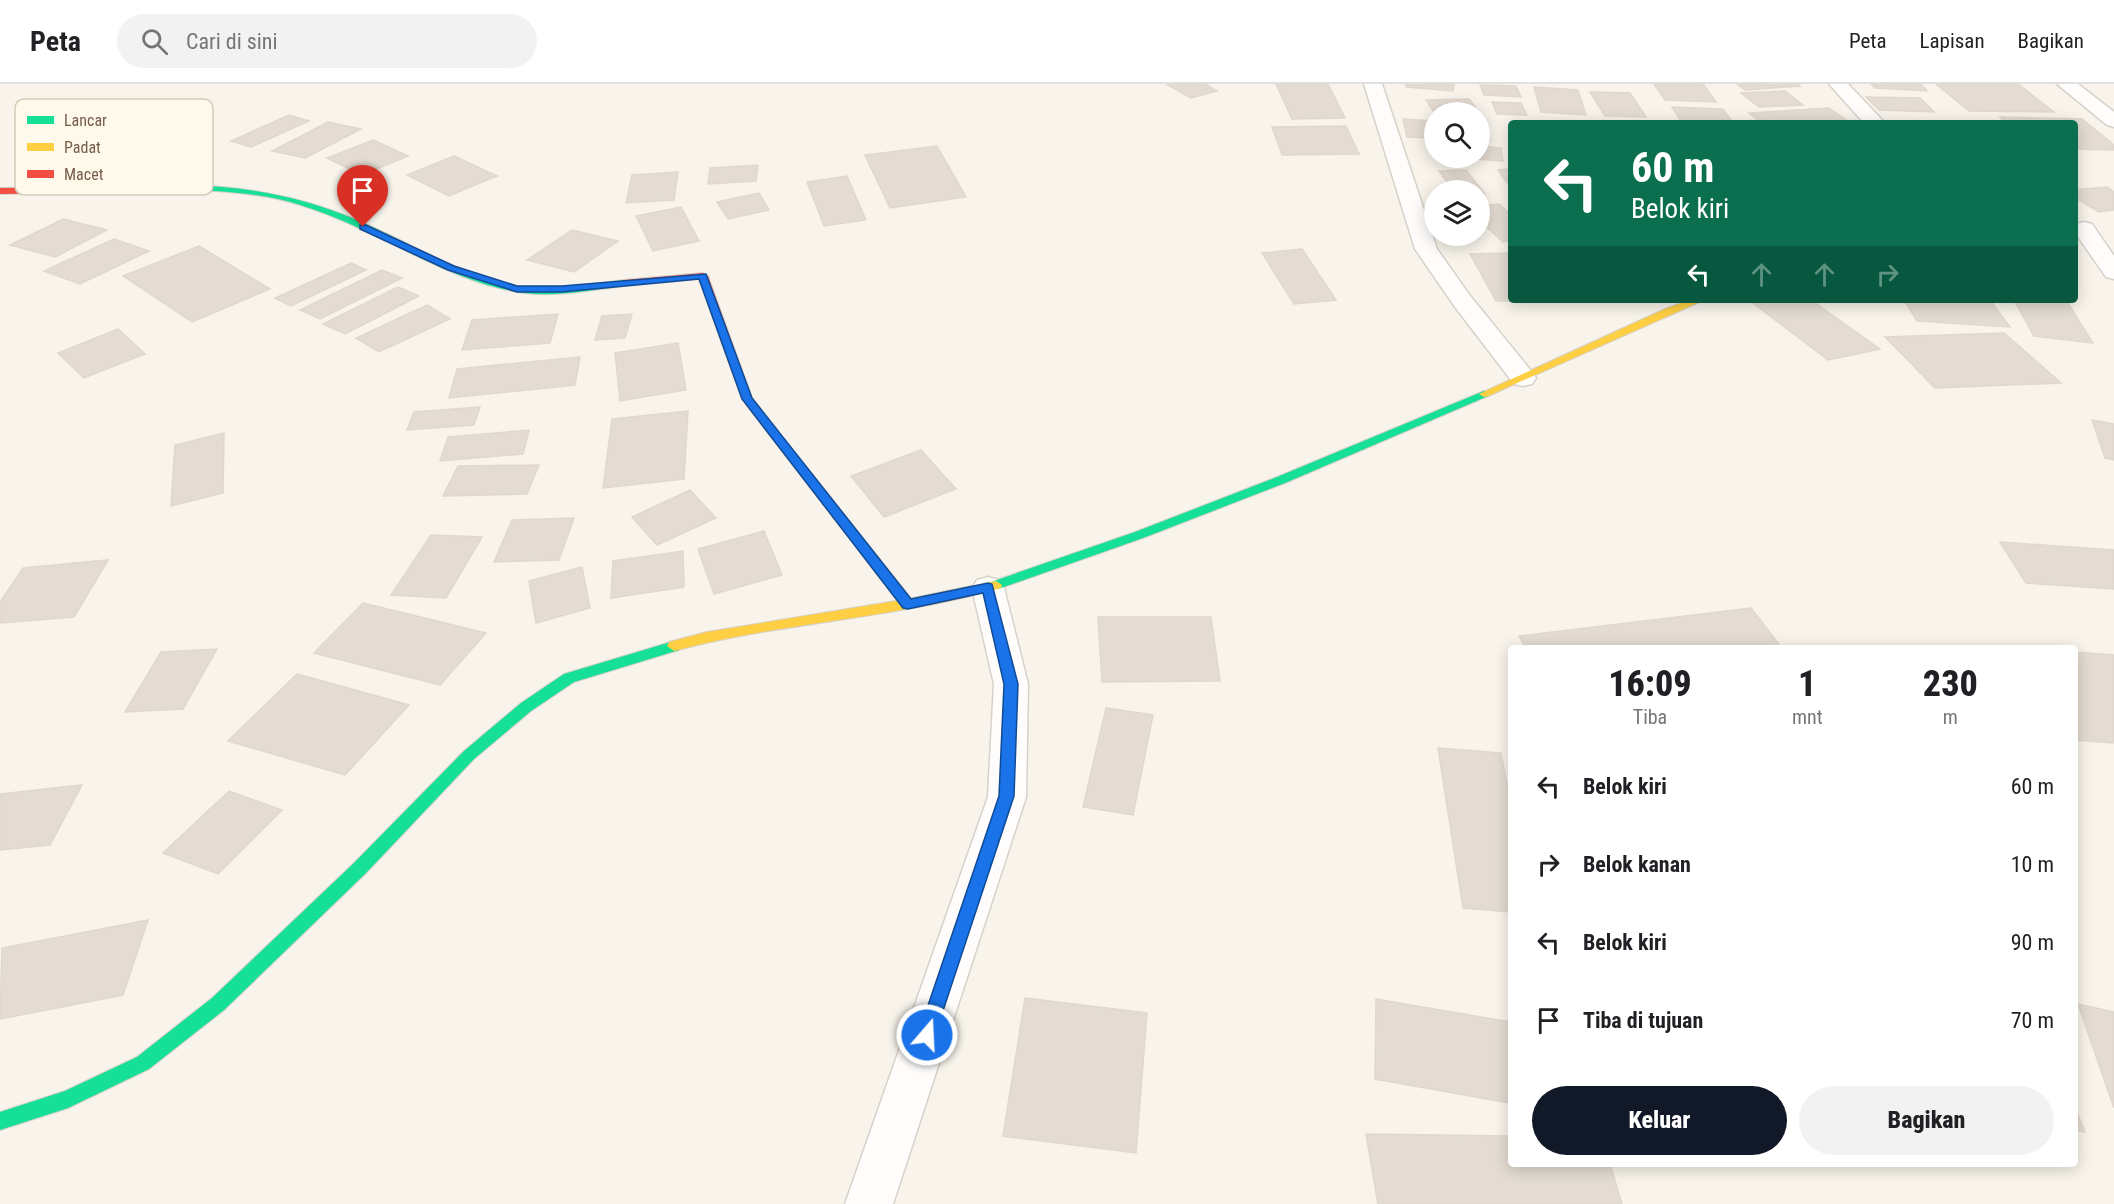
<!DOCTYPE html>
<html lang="id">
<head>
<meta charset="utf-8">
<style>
	:root { --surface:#fff; --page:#f2f2f2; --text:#202124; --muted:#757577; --line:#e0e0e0; --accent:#111827 }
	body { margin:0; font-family:"Roboto Condensed",sans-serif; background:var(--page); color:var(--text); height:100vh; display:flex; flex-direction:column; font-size:22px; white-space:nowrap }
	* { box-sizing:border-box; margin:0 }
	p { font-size:20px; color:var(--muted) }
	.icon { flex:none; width:33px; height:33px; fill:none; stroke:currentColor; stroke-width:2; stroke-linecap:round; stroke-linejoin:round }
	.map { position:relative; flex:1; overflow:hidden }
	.sheet { position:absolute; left:1508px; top:561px; width:570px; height:522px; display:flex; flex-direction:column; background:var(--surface); border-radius:6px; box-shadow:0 3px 15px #0003 }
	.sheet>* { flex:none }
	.guide { position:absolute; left:1508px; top:36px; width:570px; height:183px; border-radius:6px; box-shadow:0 3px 15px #0003; background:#0b6e4f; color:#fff; overflow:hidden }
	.controls { position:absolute; left:1424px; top:18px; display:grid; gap:12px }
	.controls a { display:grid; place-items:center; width:66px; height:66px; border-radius:50%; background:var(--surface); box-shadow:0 3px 15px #0003; font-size:30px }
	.pin { position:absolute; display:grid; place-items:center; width:51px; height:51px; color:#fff; margin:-62px -26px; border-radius:50% 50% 50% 0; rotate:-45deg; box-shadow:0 0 6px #0007 }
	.pin .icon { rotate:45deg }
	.me { position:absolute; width:66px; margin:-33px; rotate:19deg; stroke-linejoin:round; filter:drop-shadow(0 0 4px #0008) }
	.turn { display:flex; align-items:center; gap:21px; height:126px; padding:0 24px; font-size:27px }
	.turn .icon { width:78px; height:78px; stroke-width:2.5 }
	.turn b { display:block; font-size:42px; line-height:51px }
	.lanes { display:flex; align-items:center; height:57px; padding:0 24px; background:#0003; justify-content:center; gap:30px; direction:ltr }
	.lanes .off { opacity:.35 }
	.eta { display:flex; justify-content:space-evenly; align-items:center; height:102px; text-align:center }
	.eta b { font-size:36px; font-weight:800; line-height:42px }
	.cta { display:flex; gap:12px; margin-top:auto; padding:12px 24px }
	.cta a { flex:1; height:69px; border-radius:36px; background:var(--accent); color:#fff; font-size:24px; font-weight:800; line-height:69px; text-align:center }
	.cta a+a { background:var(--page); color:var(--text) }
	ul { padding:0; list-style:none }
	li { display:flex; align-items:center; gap:18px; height:78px; padding:0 24px }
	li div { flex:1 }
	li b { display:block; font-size:22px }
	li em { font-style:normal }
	header { display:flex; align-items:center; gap:36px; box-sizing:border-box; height:84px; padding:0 30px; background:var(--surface); border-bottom:2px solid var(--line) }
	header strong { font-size:28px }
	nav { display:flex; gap:33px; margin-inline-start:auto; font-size:21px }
	.search { width:420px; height:54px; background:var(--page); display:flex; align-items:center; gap:15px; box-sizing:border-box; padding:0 21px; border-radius:33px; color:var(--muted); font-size:22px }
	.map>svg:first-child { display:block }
	.building { fill:#e4dcd2; stroke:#e1d7cd; stroke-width:1.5 }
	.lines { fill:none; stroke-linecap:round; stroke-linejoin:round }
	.street-casing { stroke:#d7d1c9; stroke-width:3 }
	.fast-casing { stroke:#d7d0c7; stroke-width:2 }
	.slow-casing { stroke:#d7d0c7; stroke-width:2 }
	.jam-casing { stroke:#d7d0c7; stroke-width:2 }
	.street { fill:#fefdfc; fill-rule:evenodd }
	.fast { fill:#16e098; fill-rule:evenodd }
	.slow { fill:#ffcf43; fill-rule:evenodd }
	.jam { fill:#f24e42; fill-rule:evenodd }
	.route { fill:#1a73e8; stroke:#114b97; stroke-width:1.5 }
	.key { fill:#fff9ec; stroke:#d6cabb; stroke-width:1.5 }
	.key-label { font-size:16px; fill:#775c4a }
</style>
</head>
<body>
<header>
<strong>Peta</strong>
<div class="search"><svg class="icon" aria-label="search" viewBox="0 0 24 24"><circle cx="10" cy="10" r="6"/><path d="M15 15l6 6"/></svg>Cari di sini</div>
<nav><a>Peta</a><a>Lapisan</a><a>Bagikan</a></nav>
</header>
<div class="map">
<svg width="2114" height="1120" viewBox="0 0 2114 1120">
	<rect width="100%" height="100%" fill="#f8f4eb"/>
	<g class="building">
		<path d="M1166,0h39l12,7 -26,7z"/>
		<path d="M1276,0h52l17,34 -53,1z"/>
		<path d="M1406,0h48l-1,7 -47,-4z"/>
		<path d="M1654,0h49l13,18 -51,-2z"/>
		<path d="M1737,0h61l2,2 -55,4z"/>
		<path d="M1871,0h50l6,7 -52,-3z"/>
		<path d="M1936,0h82l36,28 -85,-1z"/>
		<path d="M1480,1l36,1 5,11 -37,-2z"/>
		<path d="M1534,3l44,3 8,25 -45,-3z"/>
		<path d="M1785,7l18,14 -44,2 -18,-14z"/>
		<path d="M1590,8l40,1 16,24 -41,-1z"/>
		<path d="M1866,13l54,1 14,14 -55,-2z"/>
		<path d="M1469,15l10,13h-45l-8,-12z"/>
		<path d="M1492,18l29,1 6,12 -30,-1z"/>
		<path d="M1672,23l51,2 10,14h-51z"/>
		<path d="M1829,24l19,13 -86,2 -13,-10z"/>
		<path d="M289,31l20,6 -58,26 -20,-6z"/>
		<path d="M2000,33l82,2 32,26v5l-40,-1v-26h-68z"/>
		<path d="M1403,35l31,2v17l-27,-1z"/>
		<path d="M328,38l33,7 -56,29 -33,-7z"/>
		<path d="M1479,38h5l6,18h-11z"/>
		<path d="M1346,42l13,28 -77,1 -10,-28z"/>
		<path d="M373,56l35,16 -46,19 -35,-17z"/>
		<path d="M937,62l29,51 -76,11 -25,-53z"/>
		<path d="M1479,62l22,2 2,13 -44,-3h20z"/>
		<path d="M454,72l43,20 -48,20 -42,-21z"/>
		<path d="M758,81l-2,16 -48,3 2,-16z"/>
		<path d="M1510,85v18l-12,-17z"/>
		<path d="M1466,86l19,24h-6v-4h-26l-14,-19z"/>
		<path d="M678,88l-4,28 -48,3 6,-28z"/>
		<path d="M847,92l19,44 -42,6 -17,-44z"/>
		<path d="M2107,103l7,5v18l-15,2 -25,-15v-7z"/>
		<path d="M759,109l10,17 -41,9 -11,-17z"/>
		<path d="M1499,120l11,10v27l-7,1 -24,-22v-14z"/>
		<path d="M681,123l18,34 -46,10 -17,-35z"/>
		<path d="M63,135l44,11 -52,27 -45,-12z"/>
		<path d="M572,146l46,11 -44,31 -47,-12z"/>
		<path d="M114,155l35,12 -69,33 -36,-13z"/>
		<path d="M199,162l71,43 -78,33 -69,-46z"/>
		<path d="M1302,165l34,51 -42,4 -32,-51z"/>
		<path d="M1510,169v47h34l-48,1 -26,-47z"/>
		<path d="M351,179l15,7 -75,36 -16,-8z"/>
		<path d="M382,186l20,8 -82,41 -20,-9z"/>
		<path d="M398,203l21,9 -74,38 -22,-10z"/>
		<path d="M1749,216h62l69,49 -52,11z"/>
		<path d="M1904,216h86l20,27 -93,-6z"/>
		<path d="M2014,216h52l27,43 -59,-7z"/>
		<path d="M427,221l23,14 -71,33 -23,-14z"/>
		<path d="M558,230l-8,29 -88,7 10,-30z"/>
		<path d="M632,230l-7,24 -30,2 7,-24z"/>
		<path d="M118,245l27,25 -61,24 -26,-25z"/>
		<path d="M2004,249l57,50 -126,5 -50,-51z"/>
		<path d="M678,259l8,47 -66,11 -5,-48z"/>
		<path d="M580,273l-5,28 -126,13 8,-29z"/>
		<path d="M480,323l-6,18 -67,5 7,-18z"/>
		<path d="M688,327l-4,68 -81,9 9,-69z"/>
		<path d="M2092,336l22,4v36l-9,-2z"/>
		<path d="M529,346l-6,24 -83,7 8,-24z"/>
		<path d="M224,349l-1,60 -52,13 4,-61z"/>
		<path d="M921,366l35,39 -72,28 -33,-41z"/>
		<path d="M539,381l-12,29 -84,2 15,-30z"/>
		<path d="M690,406l26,28 -59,27 -25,-28z"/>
		<path d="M574,434l-15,42 -65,2 18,-42z"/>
		<path d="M764,447l18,44 -68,19 -16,-45z"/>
		<path d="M431,451l51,2 -36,61 -55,-3z"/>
		<path d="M2000,458l114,8v39l-88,-6z"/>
		<path d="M683,467l1,36 -73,11 2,-37z"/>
		<path d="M108,476l-34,57 -74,6v-21l23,-34z"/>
		<path d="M582,483l8,41 -54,15 -7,-42z"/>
		<path d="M363,519l123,30 -46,52 -126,-32z"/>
		<path d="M1751,524l31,40h-256l-7,-12z"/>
		<path d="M1098,533h113l9,64 -118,1z"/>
		<path d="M217,565l-34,60 -58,3 36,-60z"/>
		<path d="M2074,568l40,3v88l-40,-3z"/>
		<path d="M297,590l112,31 -64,70 -117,-34z"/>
		<path d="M1106,624l47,7 -20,100 -50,-8z"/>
		<path d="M1438,664l63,5 9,46v113l-47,-4z"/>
		<path d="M82,701l-32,60 -50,5v-56z"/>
		<path d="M229,707l53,19 -64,64 -55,-21z"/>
		<path d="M148,836l-25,75 -123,24 2,-71z"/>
		<path d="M1025,914l122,15 -11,140 -133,-17z"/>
		<path d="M1376,915l134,23v81l-135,-24z"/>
		<path d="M2078,920l36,8v96z"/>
		<path d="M2074,1021l11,27 -11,-2z"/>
		<path d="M1366,1050l144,2v28h100l12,40h-244z"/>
	</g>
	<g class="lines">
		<defs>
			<g id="street">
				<path d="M1364,0h18l55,165 34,48 61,75 4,6 -4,6 -9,2 -9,-2 -59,-77 -40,-58z"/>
				<path d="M1829,0h19l37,39h-21z"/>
				<path d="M2057,0h21l36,28v15l-7,-2z"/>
				<path d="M2084,138l8,2 22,32v23l-8,-2 -32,-46 2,-7z"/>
				<path d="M988,493l11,3 5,8 24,96 -2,113 -133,407h-48l143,-407 6,-113 -22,-96 5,-8z"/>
			</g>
			<g id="fast">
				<path d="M182,101c62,1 120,11 177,36 54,23 107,58 165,66 33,4 68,-3 100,-7l5,3 -5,3c-32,4 -67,11 -100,7 -79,-11 -147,-65 -224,-88 -27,-9 -56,-12 -85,-14 -12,0 -24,1 -36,-1v-4z"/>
				<path d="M1484,307l4,1v4l-203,87 -142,55 -142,50 -5,1 -6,-4 1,-3 144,-50 142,-55z"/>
				<path d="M772,344l4,1 137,172 2,3 -2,3h-10l-135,-174v-4z"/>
				<path d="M674,557l7,5 -2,4 -105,32 -43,29 -57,48 -108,114 -142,137 -75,59 -81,39 -68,22v-18l65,-21 72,-34 75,-59 142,-135 110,-112 57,-48 43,-29z"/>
			</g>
			<g id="slow">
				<path d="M1690,216h14l-216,96 -4,1 -5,-3 186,-85z"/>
				<path d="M996,497l6,4 -1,3c-107,31 -220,34 -327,63l-7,-5 2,-4 38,-10 201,-33z"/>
			</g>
			<g id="jam">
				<path d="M185,102v4l-3,1 -182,3v-6z"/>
				<path d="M703,189l5,3 44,122 26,33 -2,2h-8l-26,-34 -43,-120 -75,7 -5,-3 5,-3z"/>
			</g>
		</defs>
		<use href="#street" class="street-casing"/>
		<use href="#fast" class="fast-casing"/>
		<use href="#slow" class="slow-casing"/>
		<use href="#jam" class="jam-casing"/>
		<use href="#street" class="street"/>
		<use href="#fast" class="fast"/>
		<use href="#slow" class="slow"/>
		<use href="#jam" class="jam"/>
	</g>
	<path class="route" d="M360,141h6l88,41 63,20h45l144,-12 46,124 159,201 77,-16 4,1 26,100 -4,112 -81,245 -6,3 -6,-3 -3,-6 81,-239 5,-112 -21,-91 -75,16 -5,-1 -161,-209 -43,-120 -137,13h-45l-69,-22 -88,-41z"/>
	<rect x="15" y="15" width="198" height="96" rx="9" class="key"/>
	<rect x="27" y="32" width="27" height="8" fill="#16e098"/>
	<rect x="27" y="59" width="27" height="8" fill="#ffcf43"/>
	<rect x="27" y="86" width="27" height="8" fill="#f24e42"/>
	<g class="key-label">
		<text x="64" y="42">Lancar</text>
		<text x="64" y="69">Padat</text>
		<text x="64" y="96">Macet</text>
	</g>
</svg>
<div class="controls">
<a><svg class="icon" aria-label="search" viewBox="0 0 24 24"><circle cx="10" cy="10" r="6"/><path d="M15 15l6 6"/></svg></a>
<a><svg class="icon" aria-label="layers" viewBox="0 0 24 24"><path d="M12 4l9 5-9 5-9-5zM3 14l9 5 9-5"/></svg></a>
</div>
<div class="pin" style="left:363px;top:143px;background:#d93025"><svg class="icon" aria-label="arrive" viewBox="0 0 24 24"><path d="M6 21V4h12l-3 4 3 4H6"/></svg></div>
<svg class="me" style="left:927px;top:951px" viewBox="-20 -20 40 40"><circle r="17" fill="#1a73e8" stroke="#fff" stroke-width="3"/><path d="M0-11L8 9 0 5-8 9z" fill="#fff"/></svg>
<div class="guide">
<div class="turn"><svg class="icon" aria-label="left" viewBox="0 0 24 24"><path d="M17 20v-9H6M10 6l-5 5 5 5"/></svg><div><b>60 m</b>Belok kiri</div></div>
<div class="lanes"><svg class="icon" aria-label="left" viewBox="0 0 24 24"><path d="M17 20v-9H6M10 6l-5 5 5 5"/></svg><svg class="icon off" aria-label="ahead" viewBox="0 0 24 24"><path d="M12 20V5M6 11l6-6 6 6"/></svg><svg class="icon off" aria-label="ahead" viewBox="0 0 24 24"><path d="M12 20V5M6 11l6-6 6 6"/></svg><svg class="icon off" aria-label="right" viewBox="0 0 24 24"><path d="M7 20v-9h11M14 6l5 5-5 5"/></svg></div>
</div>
<section class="sheet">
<div class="eta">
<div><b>16:09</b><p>Tiba</p></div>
<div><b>1</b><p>mnt</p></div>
<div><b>230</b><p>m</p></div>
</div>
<ul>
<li><svg class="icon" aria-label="left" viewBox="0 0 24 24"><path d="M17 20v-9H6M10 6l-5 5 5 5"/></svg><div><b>Belok kiri</b></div><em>60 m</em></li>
<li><svg class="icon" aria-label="right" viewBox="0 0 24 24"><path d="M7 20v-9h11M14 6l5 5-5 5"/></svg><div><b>Belok kanan</b></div><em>10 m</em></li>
<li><svg class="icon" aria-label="left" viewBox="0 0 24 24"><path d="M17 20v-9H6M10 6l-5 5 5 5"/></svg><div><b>Belok kiri</b></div><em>90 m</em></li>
<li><svg class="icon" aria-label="arrive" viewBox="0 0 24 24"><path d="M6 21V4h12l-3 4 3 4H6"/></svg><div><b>Tiba di tujuan</b></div><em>70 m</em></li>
</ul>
<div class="cta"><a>Keluar</a><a>Bagikan</a></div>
</section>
</div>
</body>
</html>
